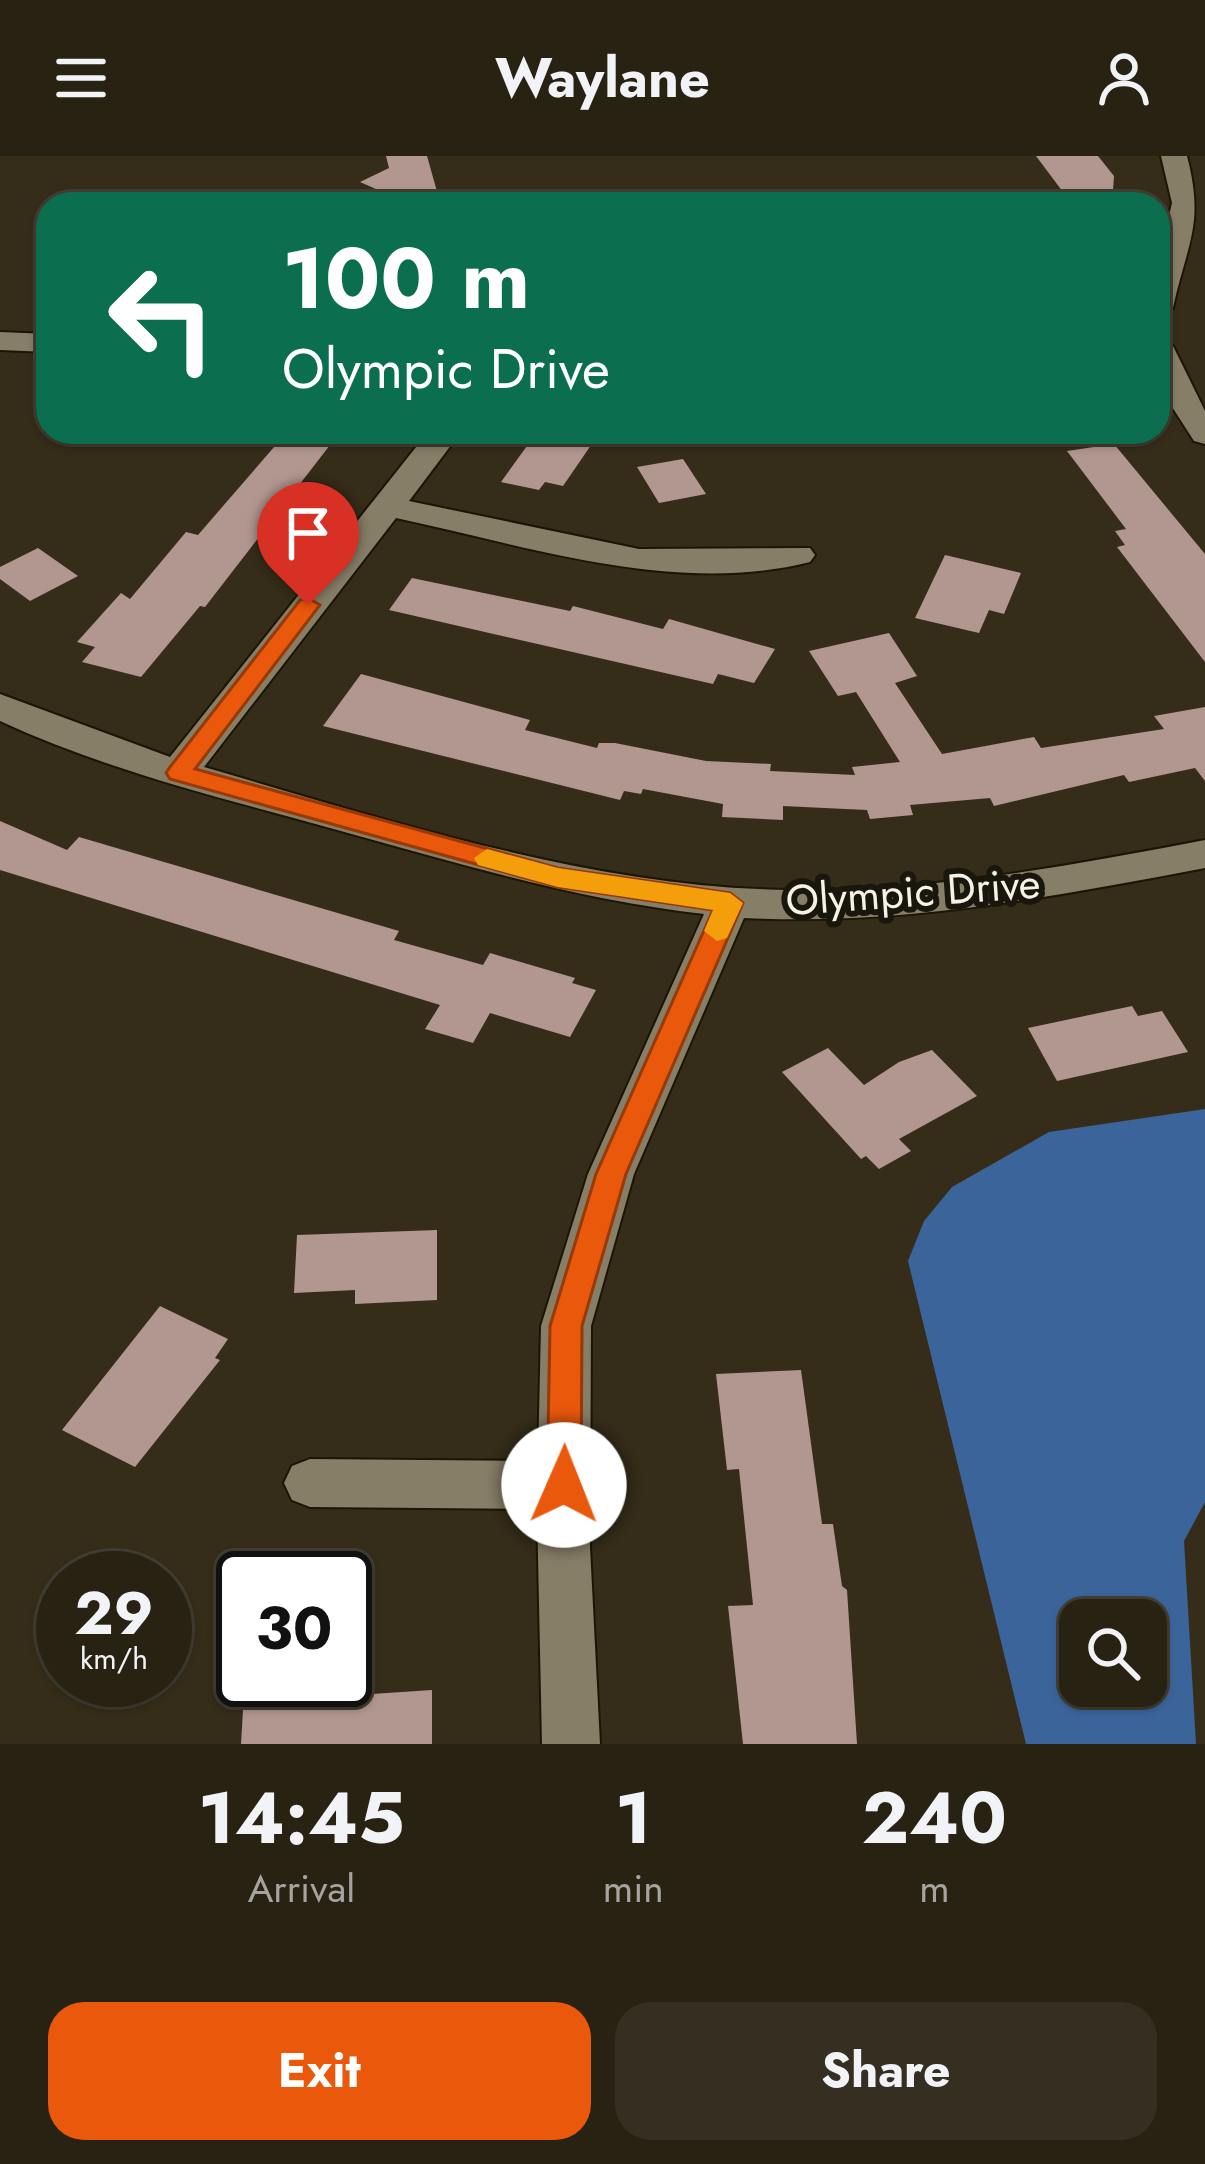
<!DOCTYPE html>
<html lang="en">
<head>
<meta charset="utf-8">
<style>
	:root { --surface:#282213; --page:#342f21; --text:#f1f3f6; --muted:#a5a4a0; --line:#443f33; --accent:#ea580c }
	body { margin:0; font-family:Jost,sans-serif; background:var(--page); color:var(--text); height:100vh; display:flex; flex-direction:column; font-size:45px; white-space:nowrap }
	* { box-sizing:border-box; margin:0 }
	p { font-size:39px; color:var(--muted) }
	.icon { flex:none; width:66px; height:66px; fill:none; stroke:currentColor; stroke-width:2; stroke-linecap:round; stroke-linejoin:round }
	.map { position:relative; height:1588px; overflow:hidden }
	.side { display:flex; flex-direction:column; background:var(--surface); flex:1 }
	.side>* { flex:none }
	.banner { position:absolute; left:36px; top:36px; width:1134px; height:252px; border-radius:36px; box-shadow:0 3px 9px #0004,0 0 0 3px var(--line); background:#0b6e4f; color:#fff; overflow:hidden }
	.buttons { position:absolute; left:1059px; top:1443px; display:grid; gap:24px }
	.buttons a { display:grid; place-items:center; width:108px; height:108px; border-radius:24px; background:var(--surface); box-shadow:0 3px 9px #0004,0 0 0 3px var(--line); font-size:60px }
	.speed { position:absolute; left:36px; top:1395px; display:flex; gap:24px; font-size:60px; font-weight:700; text-align:center }
	.speed>* { display:grid; place-content:center; width:156px; height:156px; border-radius:50%; background:var(--surface); box-shadow:0 3px 9px #0004,0 0 0 3px var(--line); line-height:1 }
	.speed small { font-size:30px; font-weight:400 }
	.speed .limit { border:6px solid #111; border-radius:18px; background:#fff; color:#111 }
	.pin { position:absolute; display:grid; place-items:center; width:102px; height:102px; color:#fff; margin:-123px -51px; border-radius:50% 50% 50% 0; rotate:-45deg; box-shadow:0 0 12px #0007 }
	.pin .icon { rotate:45deg }
	.me { position:absolute; width:132px; margin:-66px; rotate:1deg; stroke-linejoin:round; filter:drop-shadow(0 0 9px #0008) }
	.turn { display:flex; align-items:center; gap:42px; height:252px; padding:0 48px; font-size:54px }
	.turn .icon { width:156px; height:156px; stroke-width:2.5 }
	.turn b { display:block; font-size:84px; line-height:102px }
	.eta { display:flex; justify-content:space-evenly; align-items:center; height:204px; text-align:center }
	.eta b { font-size:72px; font-weight:700; line-height:84px }
	.button { display:flex; gap:24px; margin-top:auto; padding:24px 48px }
	.button a { flex:1; height:138px; border-radius:36px; background:var(--accent); color:#fff; font-size:48px; font-weight:700; line-height:138px; text-align:center }
	.button a+a { background:var(--page); color:var(--text) }
	header { display:flex; justify-content:space-between; align-items:center; height:156px; padding:0 48px; background:var(--surface); font-size:54px; font-weight:700 }
	.map>svg:first-child { display:block }
	.water { fill:#3b649a; fill-rule:evenodd }
	.building { fill:#b29790 }
	.lines { fill:none; stroke-linecap:round; stroke-linejoin:round }
	.minor-casing { stroke:#1c1503; stroke-width:4 }
	.minor { fill:#867e67; fill-rule:evenodd }
	.route { fill:#ea580c; stroke:#983908; stroke-width:3 }
	.slow { fill:#f59e0b }
	.labels { text-anchor:middle; dominant-baseline:central; stroke-width:12; stroke-linejoin:round; paint-order:stroke }
	.street-label { font-size:42px; fill:#f6f2e5; stroke:#19160d }
</style>
</head>
<body>
<header><svg class="icon" aria-label="menu" viewBox="0 0 24 24"><path d="M4 6h16M4 12h16M4 18h16"/></svg>Waylane<svg class="icon" aria-label="person" viewBox="0 0 24 24"><circle cx="12" cy="8" r="4"/><path d="M4 21q1-7 8-7t8 7"/></svg></header>
<div class="map">
<svg width="1205" height="1588" viewBox="0 0 1205 1588">
	<rect width="100%" height="100%" fill="#352d19"/>
	<path class="water" d="M1205,953v393l-21,39 12,203h-170l-118,-483 16,-40 28,-34 97,-55zM1080,1464h66v66h-66z"/>
	<g class="building">
		<path d="M386,0h41l11,39 -28,9 -50,-22 29,-14z"/>
		<path d="M1036,0h62l16,20 -2,28h-40z"/>
		<path d="M287,276h53l-135,175 -5,-1 -59,71 -59,-15 13,-15 -18,-5 44,-49 9,6 56,-67 12,3z"/>
		<path d="M537,276h63l-37,54 -18,-4 -6,8 -38,-8z"/>
		<path d="M1114,288l91,110v108l-88,-115 8,-2 -10,-14 11,-2 -59,-78z"/>
		<path d="M683,303l23,35 -47,9 -22,-36z"/>
		<path d="M38,392l40,28 -48,25 -30,-22v-12z"/>
		<path d="M945,399l76,18 -17,41 -15,-4 -10,23 -64,-15z"/>
		<path d="M412,422l158,33 3,-5 90,23 6,-10 106,30 -21,34 -36,-9 -5,10 -324,-74z"/>
		<path d="M889,477l28,43 -22,7 47,71 92,-17 7,11 123,-19 -10,-13 51,-9v74l-10,-13 -66,14 -5,-7 -130,31 -4,-8 -80,7 3,10 -43,4 -3,-9 -84,-4v14l-61,-3 1,-13 -80,-15 -2,5 -17,-3 -4,9 -297,-74 38,-52 169,46 -5,10 72,18 2,-5h16l91,18 65,3 -1,7 85,4 -3,-8 48,-5 -44,-70 -18,4 -29,-45z"/>
		<path d="M0,665l67,29 12,-13 320,94 -5,9 89,25 7,-12 85,25 -3,5 24,7 -26,47 -80,-24 -17,30 -48,-14 15,-24 -440,-135z"/>
		<path d="M1132,850l6,10 24,-5 26,41 -131,29 -29,-53z"/>
		<path d="M828,892l36,37 35,-23 33,-12 45,46 -78,43 12,12 -32,18 -13,-13 -5,3 -79,-87z"/>
		<path d="M437,1074v70l-82,4v-14l-61,3 3,-58z"/>
		<path d="M160,1150l68,33 -13,19 5,2 -85,107 -73,-37z"/>
		<path d="M801,1214l21,154h11l9,62 5,4 10,154h-114l-15,-138 25,-1 -14,-136 -12,1 -11,-96z"/>
		<path d="M432,1534v54h-191l2,-34 84,-5v-8z"/>
	</g>
	<g class="lines">
		<defs>
			<g id="minor">
				<path d="M1161,0h26c18,69 0,87 -14,152l-15,9v-57l14,-57z"/>
				<path d="M0,176l48,2v18l-48,-2z"/>
				<path d="M1158,181l15,9 32,65v33l-11,-3 -36,-56z"/>
				<path d="M428,276h33l-52,69 230,48 171,-1 5,7 -5,7c-135,34 -282,-16 -414,-44l-192,249c186,54 391,121 586,123 140,2 278,-24 415,-50v28c-153,29 -305,58 -461,50l-110,256 -43,152 -1,221 10,197h-58l-5,-235 -227,-2 -18,-7 -8,-17 8,-17 18,-7 228,2 3,-135 47,-152 116,-260c-127,-14 -250,-52 -374,-86 -112,-31 -224,-58 -330,-107v-27l170,63z"/>
			</g>
		</defs>
		<use href="#minor" class="minor-casing"/>
		<use href="#minor" class="minor"/>
	</g>
	<path class="route" d="M308,442l12,7 -125,164 363,99 172,25 13,10 -117,271 -44,152 -1,159 -5,11 -12,5 -12,-5 -5,-11 3,-159 46,-152 117,-264 -155,-23 -388,-108 -4,-6 4,-6 130,-167z"/>
	<path class="slow" d="M487,693l71,19 172,25 13,10 -16,35 -10,3 -13,-10 9,-21 -155,-23 -80,-22 -4,-7z"/>
	<g class="labels">
		<g class="street-label">
			<text transform="translate(913 736) rotate(-4)">Olympic Drive</text>
		</g>
	</g>
</svg>
<div class="buttons">
<a><svg class="icon" aria-label="search" viewBox="0 0 24 24"><circle cx="10" cy="10" r="6"/><path d="M15 15l6 6"/></svg></a>
</div>
<div class="speed"><div>29<small>km/h</small></div><div class="limit">30</div></div>
<div class="pin" style="left:308px;top:449px;background:#d93025"><svg class="icon" aria-label="arrive" viewBox="0 0 24 24"><path d="M6 21V4h12l-3 4 3 4H6"/></svg></div>
<svg class="me" style="left:564px;top:1329px" viewBox="-20 -20 40 40"><circle r="19" fill="#fff"/><path d="M0-13L10 11 0 6-10 11z" fill="#ea580c"/></svg>
<div class="banner">
<div class="turn"><svg class="icon" aria-label="left" viewBox="0 0 24 24"><path d="M17 20v-9H6M10 6l-5 5 5 5"/></svg><div><b>100 m</b>Olympic Drive</div></div>
</div>
</div>
<section class="side">
<div class="eta">
<div><b>14:45</b><p>Arrival</p></div>
<div><b>1</b><p>min</p></div>
<div><b>240</b><p>m</p></div>
</div>
<div class="button"><a>Exit</a><a>Share</a></div>
</section>
</body>
</html>
